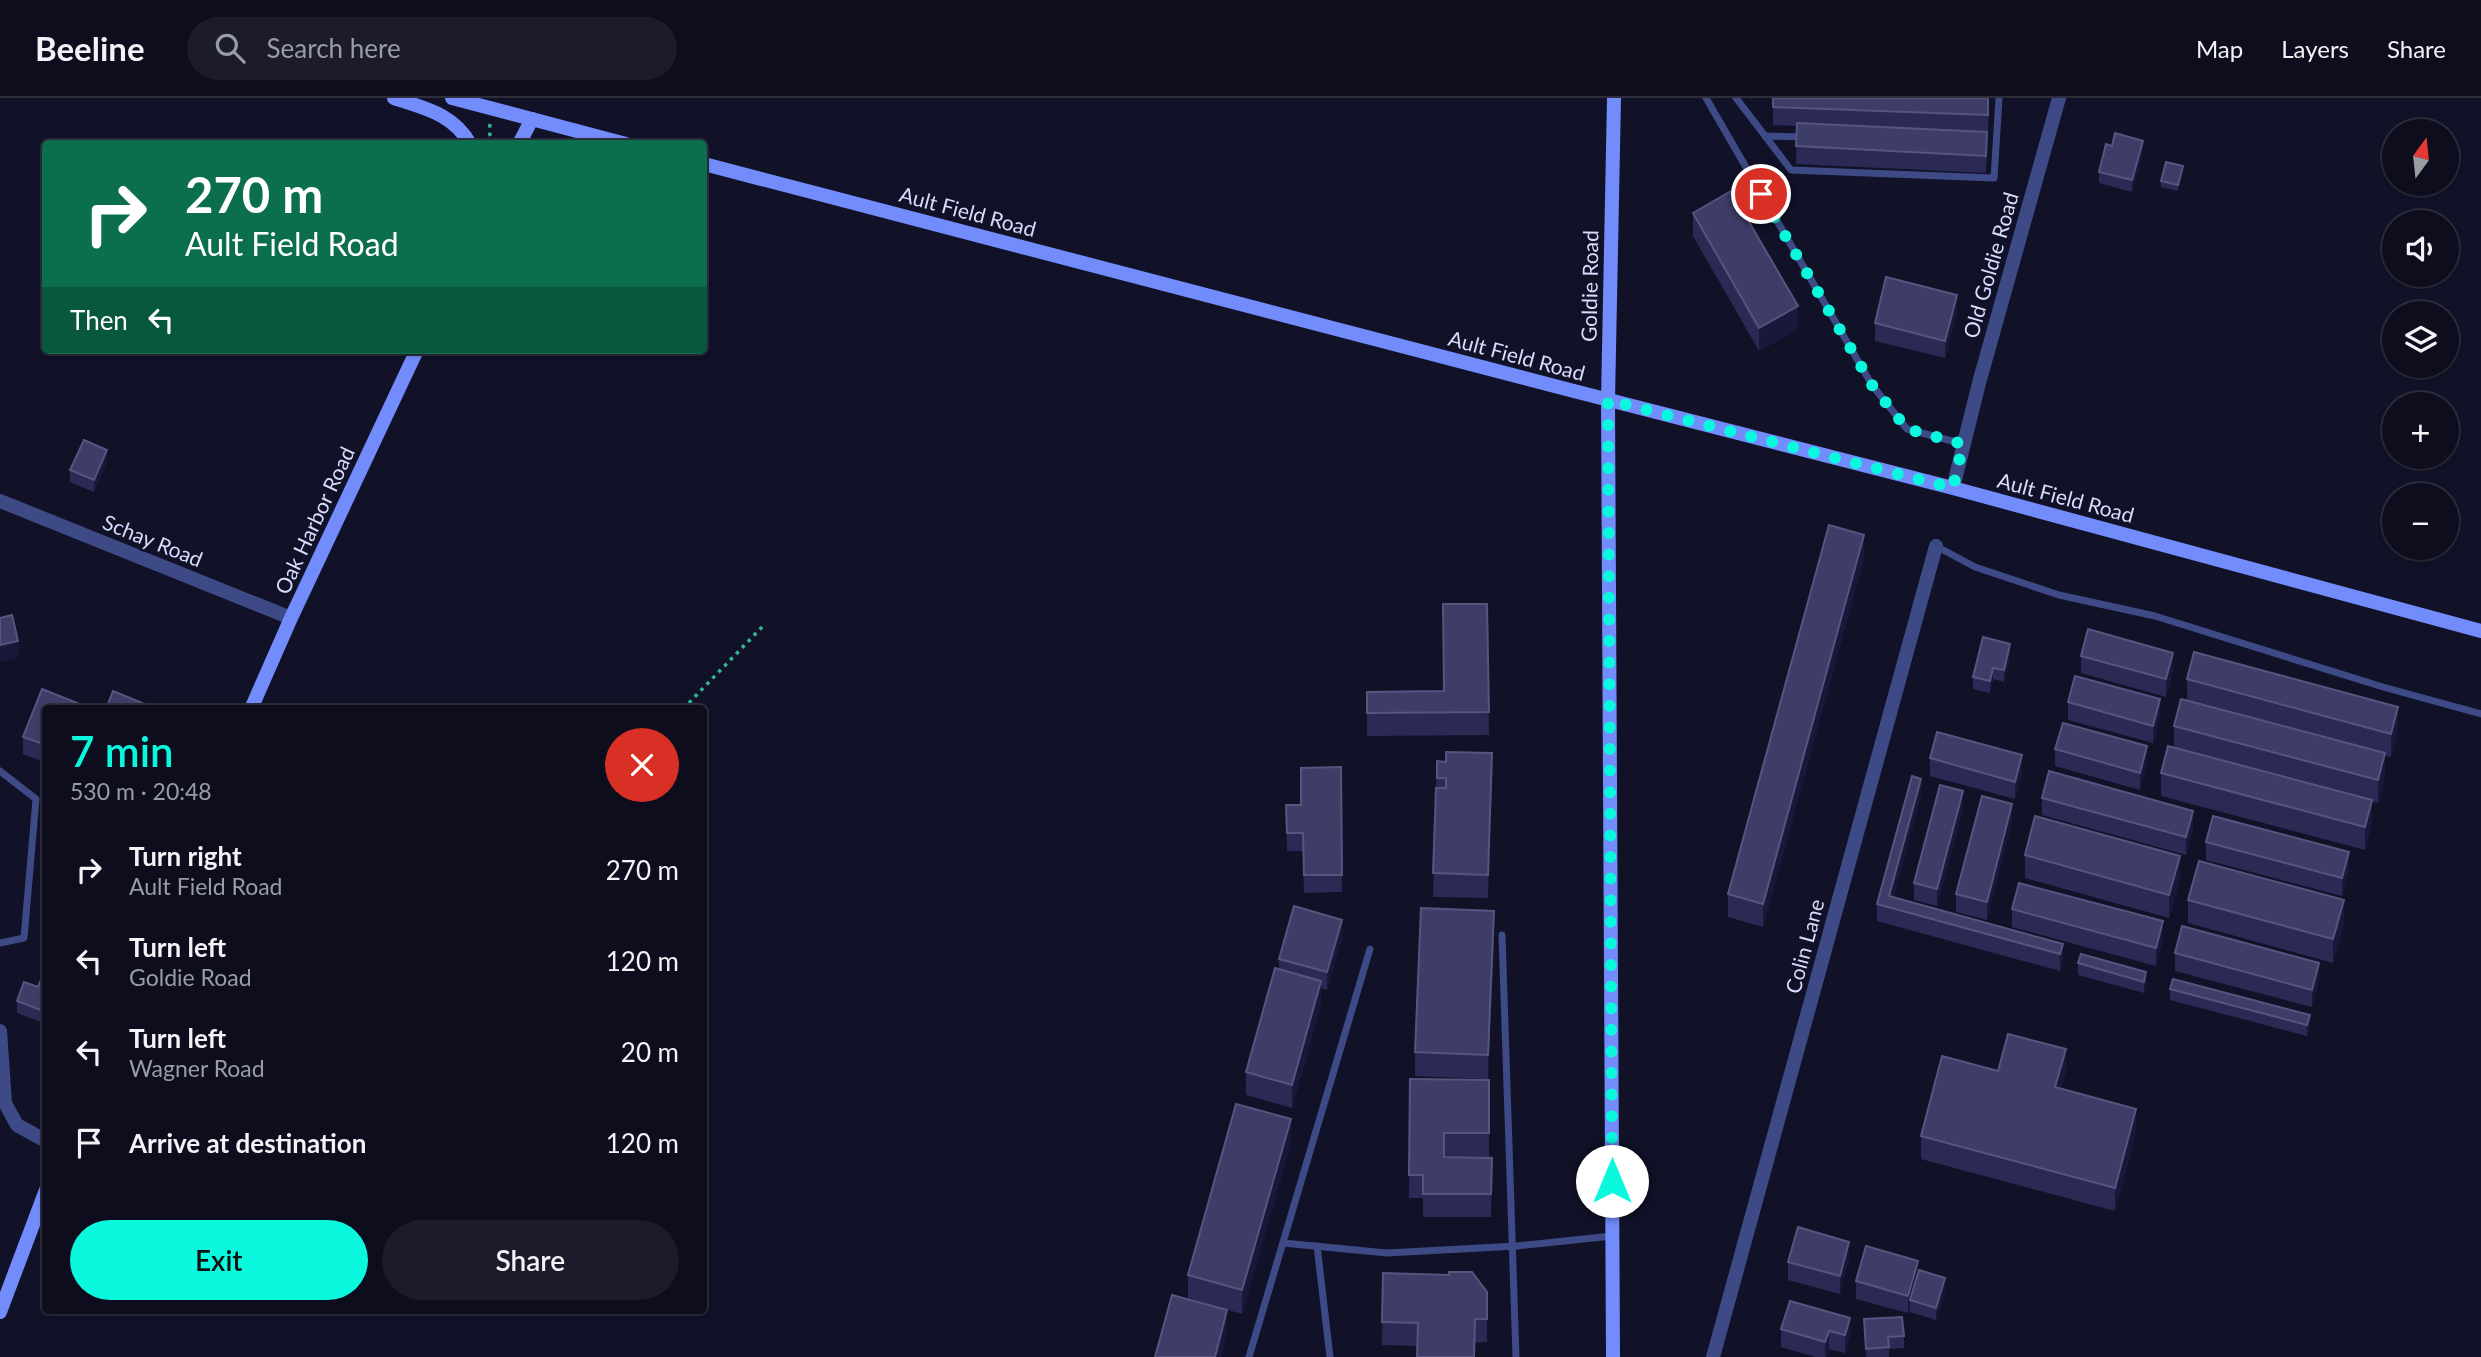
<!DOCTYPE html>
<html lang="en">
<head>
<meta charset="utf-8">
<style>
	:root { --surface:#0d0d1e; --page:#1b1b2b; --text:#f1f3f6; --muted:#9a9ca4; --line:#2d2d3c; --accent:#0af9de }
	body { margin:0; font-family:Lato,sans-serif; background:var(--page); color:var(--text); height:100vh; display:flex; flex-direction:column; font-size:26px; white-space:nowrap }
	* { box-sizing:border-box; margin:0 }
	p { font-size:23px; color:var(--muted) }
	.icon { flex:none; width:38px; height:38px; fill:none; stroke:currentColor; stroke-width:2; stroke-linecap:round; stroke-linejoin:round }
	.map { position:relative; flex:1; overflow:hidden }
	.details { position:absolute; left:42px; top:607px; width:665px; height:609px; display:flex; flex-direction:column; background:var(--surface); border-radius:7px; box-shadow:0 2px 5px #0004,0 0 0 2px var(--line) }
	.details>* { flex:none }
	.banner { position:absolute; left:42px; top:42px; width:665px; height:214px; border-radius:7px; box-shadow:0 2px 5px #0004,0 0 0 2px var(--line); background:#0b6e4f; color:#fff; overflow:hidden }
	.needle { width:46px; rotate:15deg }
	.controls { position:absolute; left:2382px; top:21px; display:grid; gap:14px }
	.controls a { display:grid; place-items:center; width:77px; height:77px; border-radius:50%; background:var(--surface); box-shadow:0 2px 5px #0004,0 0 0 2px var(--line); font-size:35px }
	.pin { position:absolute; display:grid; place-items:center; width:60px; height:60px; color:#fff; margin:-30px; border:4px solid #fff; border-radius:50%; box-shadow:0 2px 7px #0007 }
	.me { position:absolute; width:77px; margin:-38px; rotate:0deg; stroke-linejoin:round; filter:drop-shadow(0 0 5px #0008) }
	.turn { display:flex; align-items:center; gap:24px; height:147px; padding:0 28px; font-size:32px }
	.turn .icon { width:91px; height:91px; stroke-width:2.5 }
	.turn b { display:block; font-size:49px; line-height:60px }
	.then { display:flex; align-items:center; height:66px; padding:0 28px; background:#0003; gap:14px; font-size:26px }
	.round { display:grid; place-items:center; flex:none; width:74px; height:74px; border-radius:37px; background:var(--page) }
	.head { display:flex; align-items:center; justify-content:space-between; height:119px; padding:0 28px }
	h1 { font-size:42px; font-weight:600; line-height:52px; color:var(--accent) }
	.primary-button { display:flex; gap:14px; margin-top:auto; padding:14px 28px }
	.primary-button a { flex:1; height:80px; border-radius:42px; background:var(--accent); color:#111; font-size:28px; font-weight:600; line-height:80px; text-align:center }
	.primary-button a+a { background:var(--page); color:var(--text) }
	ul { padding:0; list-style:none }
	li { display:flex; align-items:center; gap:21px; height:91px; padding:0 28px }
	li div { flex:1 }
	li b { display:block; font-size:26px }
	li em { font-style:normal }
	header { display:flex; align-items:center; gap:42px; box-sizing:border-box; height:98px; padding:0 35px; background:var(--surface); border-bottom:2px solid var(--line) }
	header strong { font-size:33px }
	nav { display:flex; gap:38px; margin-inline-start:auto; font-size:24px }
	.search { width:490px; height:63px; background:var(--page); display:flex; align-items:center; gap:18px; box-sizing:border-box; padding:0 24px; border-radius:38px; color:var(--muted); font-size:26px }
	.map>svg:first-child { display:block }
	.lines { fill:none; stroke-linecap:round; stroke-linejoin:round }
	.path { stroke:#33b793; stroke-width:3.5; stroke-dasharray:3.5 5; stroke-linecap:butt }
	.lane { stroke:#3d4a85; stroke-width:7 }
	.street { stroke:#3d4a85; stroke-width:14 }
	.secondary { stroke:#728cfb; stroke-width:14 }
	.wall { fill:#2a2a55 }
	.shaded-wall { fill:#18183b }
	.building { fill:#3d3d67; stroke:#55567f; stroke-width:2 }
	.route { stroke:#0af9de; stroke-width:12; stroke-dasharray:0 21.6 }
	.labels { text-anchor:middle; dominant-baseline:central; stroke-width:5; stroke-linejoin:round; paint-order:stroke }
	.street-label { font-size:21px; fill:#d8dcfe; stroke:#111128 }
</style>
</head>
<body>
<header>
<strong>Beeline</strong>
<div class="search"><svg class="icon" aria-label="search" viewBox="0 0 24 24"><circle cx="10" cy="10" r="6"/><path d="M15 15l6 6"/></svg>Search here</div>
<nav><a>Map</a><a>Layers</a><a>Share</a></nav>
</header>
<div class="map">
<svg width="2481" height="1259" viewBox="0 0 2481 1259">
	<rect width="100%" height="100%" fill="#111128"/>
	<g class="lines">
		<g class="path">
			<path d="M490,26c-1,9 -1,15 7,20"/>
			<path d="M683,611l81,-84"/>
		</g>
		<g class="lane">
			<path d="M1706,0l166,287 35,44 56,15"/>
			<path d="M1736,0l55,72 203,8 5,-80"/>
			<path d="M1765,38l38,1"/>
			<path d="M1936,448l39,21 84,28 96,21 228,71 98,27"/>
			<path d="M0,673l36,28 -12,139 -24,5"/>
			<path d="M1502,837l14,422"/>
			<path d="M1283,1145l104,10 130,-7 95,-10"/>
			<path d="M1317,1148l13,111"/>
			<path d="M1249,1259l121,-408"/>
		</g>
		<g class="street">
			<path d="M1953,390l26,-105 80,-285"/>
			<path d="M0,403l291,117"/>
			<path d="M0,933l5,72 12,22 29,16"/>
			<path d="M1713,1259l223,-811"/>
		</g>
		<g class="secondary">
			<path d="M394,0c30,10 60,16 76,46"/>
			<path d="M452,0l174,46"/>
			<path d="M519,46l13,-25"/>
			<path d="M704,66l866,226 383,98 528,143"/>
			<path d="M251,611l40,-91 126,-268"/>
			<path d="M0,1214l46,-122"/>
			<path d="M1613,1259l-5,-957 6,-302"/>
		</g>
	</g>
	<g class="wall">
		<path d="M1773,0l216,12 -3,63 -190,-9 1,-38 -24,-1z"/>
		<path d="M2143,54l-11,40 -33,-9v-11z"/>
		<path d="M2183,74l-5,19 -17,-4v-6z"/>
		<path d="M1693,115l105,116 -39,22 -66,-115z"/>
		<path d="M1957,215l-12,45 -70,-17v-18z"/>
		<path d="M107,364l-13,30 -24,-10v-12z"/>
		<path d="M1864,460l-101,369 -35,-10v-23z"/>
		<path d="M1487,506l2,131 -122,1v-44l77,-1z"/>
		<path d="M2010,558l-6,26 -11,-3 -3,14 -17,-4v-12z"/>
		<path d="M2081,558l92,14 -7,27 -85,-24z"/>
		<path d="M2187,581l211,51 -7,27 -6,-1v21l-7,26 -6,-1v21l-7,27 -204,-54v-23l13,-25v-22l13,-25z"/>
		<path d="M42,591l4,20v54l-23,-9v-17z"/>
		<path d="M2068,604l92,15 -7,26 -85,-23z"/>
		<path d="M2055,651l92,15 -7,26 -85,-24z"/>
		<path d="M1930,660l92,15 -7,26 -85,-23z"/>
		<path d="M1437,663l55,15 -4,122 -55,-1z"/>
		<path d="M1341,669l1,125 -38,1 -1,-42h-16l-1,-46h15z"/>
		<path d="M1921,698l-28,102 170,46v18l-3,9 -183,-50v-17z"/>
		<path d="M2042,700l151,30 -7,27 -144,-40z"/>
		<path d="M1963,710l-26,98 -23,-6v-17z"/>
		<path d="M2012,723l-25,99 -31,-8v-18z"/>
		<path d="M2206,744l143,28 -7,26 -136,-36z"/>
		<path d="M2025,757l155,24 -11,39 -144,-40z"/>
		<path d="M2188,802l156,24 -11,39 -145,-40z"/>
		<path d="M2012,811l151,30 -7,27 -144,-39z"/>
		<path d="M1494,836l-6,145 -73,-3v-24z"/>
		<path d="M1342,839l-15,53 -6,-2v16l-29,104 -46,-13v-23l33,-103v-10z"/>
		<path d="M2175,855l144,28 -7,26 -137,-36z"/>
		<path d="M2078,865l68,9v12l-2,9 -66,-18z"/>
		<path d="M46,870v56l-29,-11v-12l21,-14z"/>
		<path d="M2170,891l140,26v12l-3,9 -137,-36z"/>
		<path d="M1998,973l68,2 -5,15 75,44 -21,79 -194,-52v-23z"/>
		<path d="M1410,981l79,1v77l-45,-1v1l48,1 -1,59h-68v-19h-14z"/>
		<path d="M1291,1044l-49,172 -54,-16v-23z"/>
		<path d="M1849,1161l-9,35 -52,-14v-18z"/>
		<path d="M1383,1175l104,19v50l-69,4 -36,-1z"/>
		<path d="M1918,1175l27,17 -9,30 -26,-8v-5l-2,6 -52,-14v-18z"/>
		<path d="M1850,1220v17l-5,18 -16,-4 -3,8h-11l-34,-10v-18z"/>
		<path d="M1864,1221l40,17v12l-15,1v8h-23z"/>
	</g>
	<g class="shaded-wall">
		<path d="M2143,43v11l-11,40v-12z"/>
		<path d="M2183,68v6l-5,19v-6z"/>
		<path d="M1957,197v18l-12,45v-17z"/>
		<path d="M1798,208v23l-39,22v-23z"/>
		<path d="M107,352v12l-13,30v-12z"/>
		<path d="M1864,437v23l-101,369v-23z"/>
		<path d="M18,543v17l-18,5v-18z"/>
		<path d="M2010,546v12l-6,26v-12z"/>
		<path d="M2173,555v17l-7,27v-18z"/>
		<path d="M1993,570v11l-3,14v-12z"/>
		<path d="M2160,601v18l-7,26v-17z"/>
		<path d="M2398,609v23l-7,27v-23z"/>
		<path d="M2147,648v18l-7,26v-17z"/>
		<path d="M1492,655v23l-4,122v-23z"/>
		<path d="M2385,655v24l-7,26v-23z"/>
		<path d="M2022,657v18l-7,26v-17z"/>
		<path d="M1921,681v17l-30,111 -2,-11z"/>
		<path d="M1963,693v17l-26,98v-17z"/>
		<path d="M2372,702v23l-7,27v-23z"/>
		<path d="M2012,706v17l-25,99v-18z"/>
		<path d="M2193,713v17l-7,27v-18z"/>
		<path d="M2349,754v18l-7,26v-18z"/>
		<path d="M2180,758v23l-11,39v-23z"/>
		<path d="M2344,802v24l-11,39v-24z"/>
		<path d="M1494,813v23l-6,145v-24z"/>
		<path d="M1342,822v17l-15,53v-18z"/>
		<path d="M2163,823v18l-7,27v-18z"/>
		<path d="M2063,846v18l-3,9v-17z"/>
		<path d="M2319,865v18l-7,26v-17z"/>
		<path d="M2146,874v12l-2,9v-11z"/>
		<path d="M1321,883v23l-29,104v-23z"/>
		<path d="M2310,917v12l-3,9v-11z"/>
		<path d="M2066,951v24l-11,37v-23z"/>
		<path d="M2136,1011v23l-21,79v-23z"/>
		<path d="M1291,1021v23l-49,172v-24z"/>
		<path d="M1849,1144v17l-9,35v-18z"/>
		<path d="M1918,1163v17l-8,22v7l-2,6v-17z"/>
		<path d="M1945,1180v12l-9,30v-12z"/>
		<path d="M1227,1212v24l-6,23h-6z"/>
		<path d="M1850,1220v17l-5,18v-18z"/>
		<path d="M1829,1233v18l-4,8v-15z"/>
	</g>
	<g class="building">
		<path d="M1773,0h215v17l-215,-8z"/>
		<path d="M1797,25l190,9 -1,24 -190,-10z"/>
		<path d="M2115,35l28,8 -11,39 -33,-8 7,-28 6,2z"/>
		<path d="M2166,64l17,4 -5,19 -17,-4z"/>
		<path d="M1731,93l67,115 -39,22 -66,-115z"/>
		<path d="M1886,179l71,18 -12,46 -70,-18z"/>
		<path d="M84,342l23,10 -13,30 -24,-10z"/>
		<path d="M1829,427l35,10 -101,369 -35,-10z"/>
		<path d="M1443,506h44l2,108 -122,1v-21l77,-1z"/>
		<path d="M12,517l6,26 -18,4v-27z"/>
		<path d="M2088,531l85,24 -7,26 -85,-23z"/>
		<path d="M1983,539l27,7 -6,26 -11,-2 -3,13 -17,-4z"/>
		<path d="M2194,554l204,55 -7,27 -204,-55z"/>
		<path d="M2075,578l85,23 -7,27 -85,-24z"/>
		<path d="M42,591l50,20h-46v36l-23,-8z"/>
		<path d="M113,593l34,14 -2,4h-39z"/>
		<path d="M2181,601l204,54 -7,27 -204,-54z"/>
		<path d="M2063,625l84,23 -7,27 -85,-24z"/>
		<path d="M1937,634l85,23 -7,27 -85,-24z"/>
		<path d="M2168,648l204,54 -7,27 -204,-54z"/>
		<path d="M1446,654l46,1 -4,122 -55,-2 3,-85h10v-10h-9v-17l9,1z"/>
		<path d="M1341,669l1,108h-38l-1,-42h-16l-1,-28h15v-37z"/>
		<path d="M2049,673l144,40 -7,26 -144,-39z"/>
		<path d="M1912,678l9,3 -32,117 174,48 -3,10 -183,-50z"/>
		<path d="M1940,687l23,6 -26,98 -23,-6z"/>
		<path d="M1982,698l30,8 -25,98 -31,-8z"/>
		<path d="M2035,718l145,40 -11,39 -144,-40z"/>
		<path d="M2213,718l136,36 -7,26 -136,-36z"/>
		<path d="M2199,763l145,39 -11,39 -145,-39z"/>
		<path d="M2019,785l144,38 -7,27 -144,-39z"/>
		<path d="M1294,808l48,14 -15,52 -48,-13z"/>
		<path d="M1421,810l73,3 -6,144 -73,-3z"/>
		<path d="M2182,828l137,37 -7,27 -137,-37z"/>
		<path d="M2081,856l65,18 -2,10 -66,-19z"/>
		<path d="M46,870v44l-29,-11 7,-19 14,5z"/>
		<path d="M1275,870l46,13 -29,104 -46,-13z"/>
		<path d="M2173,881l137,36 -3,10 -137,-36z"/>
		<path d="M2008,936l58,15 -11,38 81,22 -21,79 -194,-52 21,-80 56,15z"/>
		<path d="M1410,981l79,1v53h-45v24l48,1 -1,36h-68v-19h-14z"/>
		<path d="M1236,1006l55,15 -49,171 -54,-15z"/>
		<path d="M1798,1129l51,15 -9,34 -52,-14z"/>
		<path d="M1866,1148l52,15 -10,35 -52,-15z"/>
		<path d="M1919,1172l26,8 -9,30 -26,-8z"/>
		<path d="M1449,1174h23l15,20v27h-12l-1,38h-57l1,-34 -36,-1 1,-49 66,2z"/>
		<path d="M1172,1197l55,15 -12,47h-60z"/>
		<path d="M1790,1203l60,17 -5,17 -16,-4 -4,11 -44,-13z"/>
		<path d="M1902,1219l2,19 -16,1 1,10 -23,2 -2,-30z"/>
	</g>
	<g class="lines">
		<path class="route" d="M1612,1083l-4,-781 345,88 10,-44 -56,-15 -12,-15 -23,-29 -111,-191"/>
	</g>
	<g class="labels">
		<g class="street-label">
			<text transform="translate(968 113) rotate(15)">Ault Field Road</text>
			<text transform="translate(1990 167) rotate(-74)">Old Goldie Road</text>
			<text transform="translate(1589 188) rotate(-89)">Goldie Road</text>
			<text transform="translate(1517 257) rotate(15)">Ault Field Road</text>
			<text transform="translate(2066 399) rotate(15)">Ault Field Road</text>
			<text transform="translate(314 422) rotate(-65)">Oak Harbor Road</text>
			<text transform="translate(153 442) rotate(22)">Schay Road</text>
			<text transform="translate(1804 848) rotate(-75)">Colin Lane</text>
		</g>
	</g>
</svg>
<div class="controls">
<a><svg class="needle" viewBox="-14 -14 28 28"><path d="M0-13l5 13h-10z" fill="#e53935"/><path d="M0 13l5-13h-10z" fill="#9a9ca4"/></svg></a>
<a><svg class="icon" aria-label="sound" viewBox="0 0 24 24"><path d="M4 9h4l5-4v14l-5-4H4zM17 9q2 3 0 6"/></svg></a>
<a><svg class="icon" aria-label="layers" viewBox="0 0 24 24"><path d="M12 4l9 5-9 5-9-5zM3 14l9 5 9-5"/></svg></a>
<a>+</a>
<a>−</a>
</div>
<div class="pin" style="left:1761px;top:96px;background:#d93025"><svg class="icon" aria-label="arrive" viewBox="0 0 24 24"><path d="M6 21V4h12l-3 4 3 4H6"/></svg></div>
<svg class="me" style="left:1612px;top:1083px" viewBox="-20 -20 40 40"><circle r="19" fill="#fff"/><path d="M0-13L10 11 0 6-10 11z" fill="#0af9de"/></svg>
<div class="banner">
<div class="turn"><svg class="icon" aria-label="right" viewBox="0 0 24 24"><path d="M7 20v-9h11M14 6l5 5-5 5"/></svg><div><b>270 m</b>Ault Field Road</div></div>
<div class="then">Then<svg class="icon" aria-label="left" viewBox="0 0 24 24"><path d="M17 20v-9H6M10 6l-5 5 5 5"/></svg></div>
</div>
<section class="details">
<div class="head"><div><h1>7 min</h1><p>530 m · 20:48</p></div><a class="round" style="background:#d93025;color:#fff"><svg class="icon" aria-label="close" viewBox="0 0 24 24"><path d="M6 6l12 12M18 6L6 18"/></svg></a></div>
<ul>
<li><svg class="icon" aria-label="right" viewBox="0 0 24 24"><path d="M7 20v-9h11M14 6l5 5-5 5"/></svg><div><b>Turn right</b><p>Ault Field Road</p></div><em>270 m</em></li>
<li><svg class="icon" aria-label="left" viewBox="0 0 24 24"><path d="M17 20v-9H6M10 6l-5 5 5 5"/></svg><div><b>Turn left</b><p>Goldie Road</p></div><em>120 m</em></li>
<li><svg class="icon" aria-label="left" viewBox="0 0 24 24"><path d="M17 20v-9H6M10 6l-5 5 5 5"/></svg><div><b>Turn left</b><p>Wagner Road</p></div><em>20 m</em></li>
<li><svg class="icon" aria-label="arrive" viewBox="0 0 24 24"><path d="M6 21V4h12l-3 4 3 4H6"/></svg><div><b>Arrive at destination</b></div><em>120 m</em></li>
</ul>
<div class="primary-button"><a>Exit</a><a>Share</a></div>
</section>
</div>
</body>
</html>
